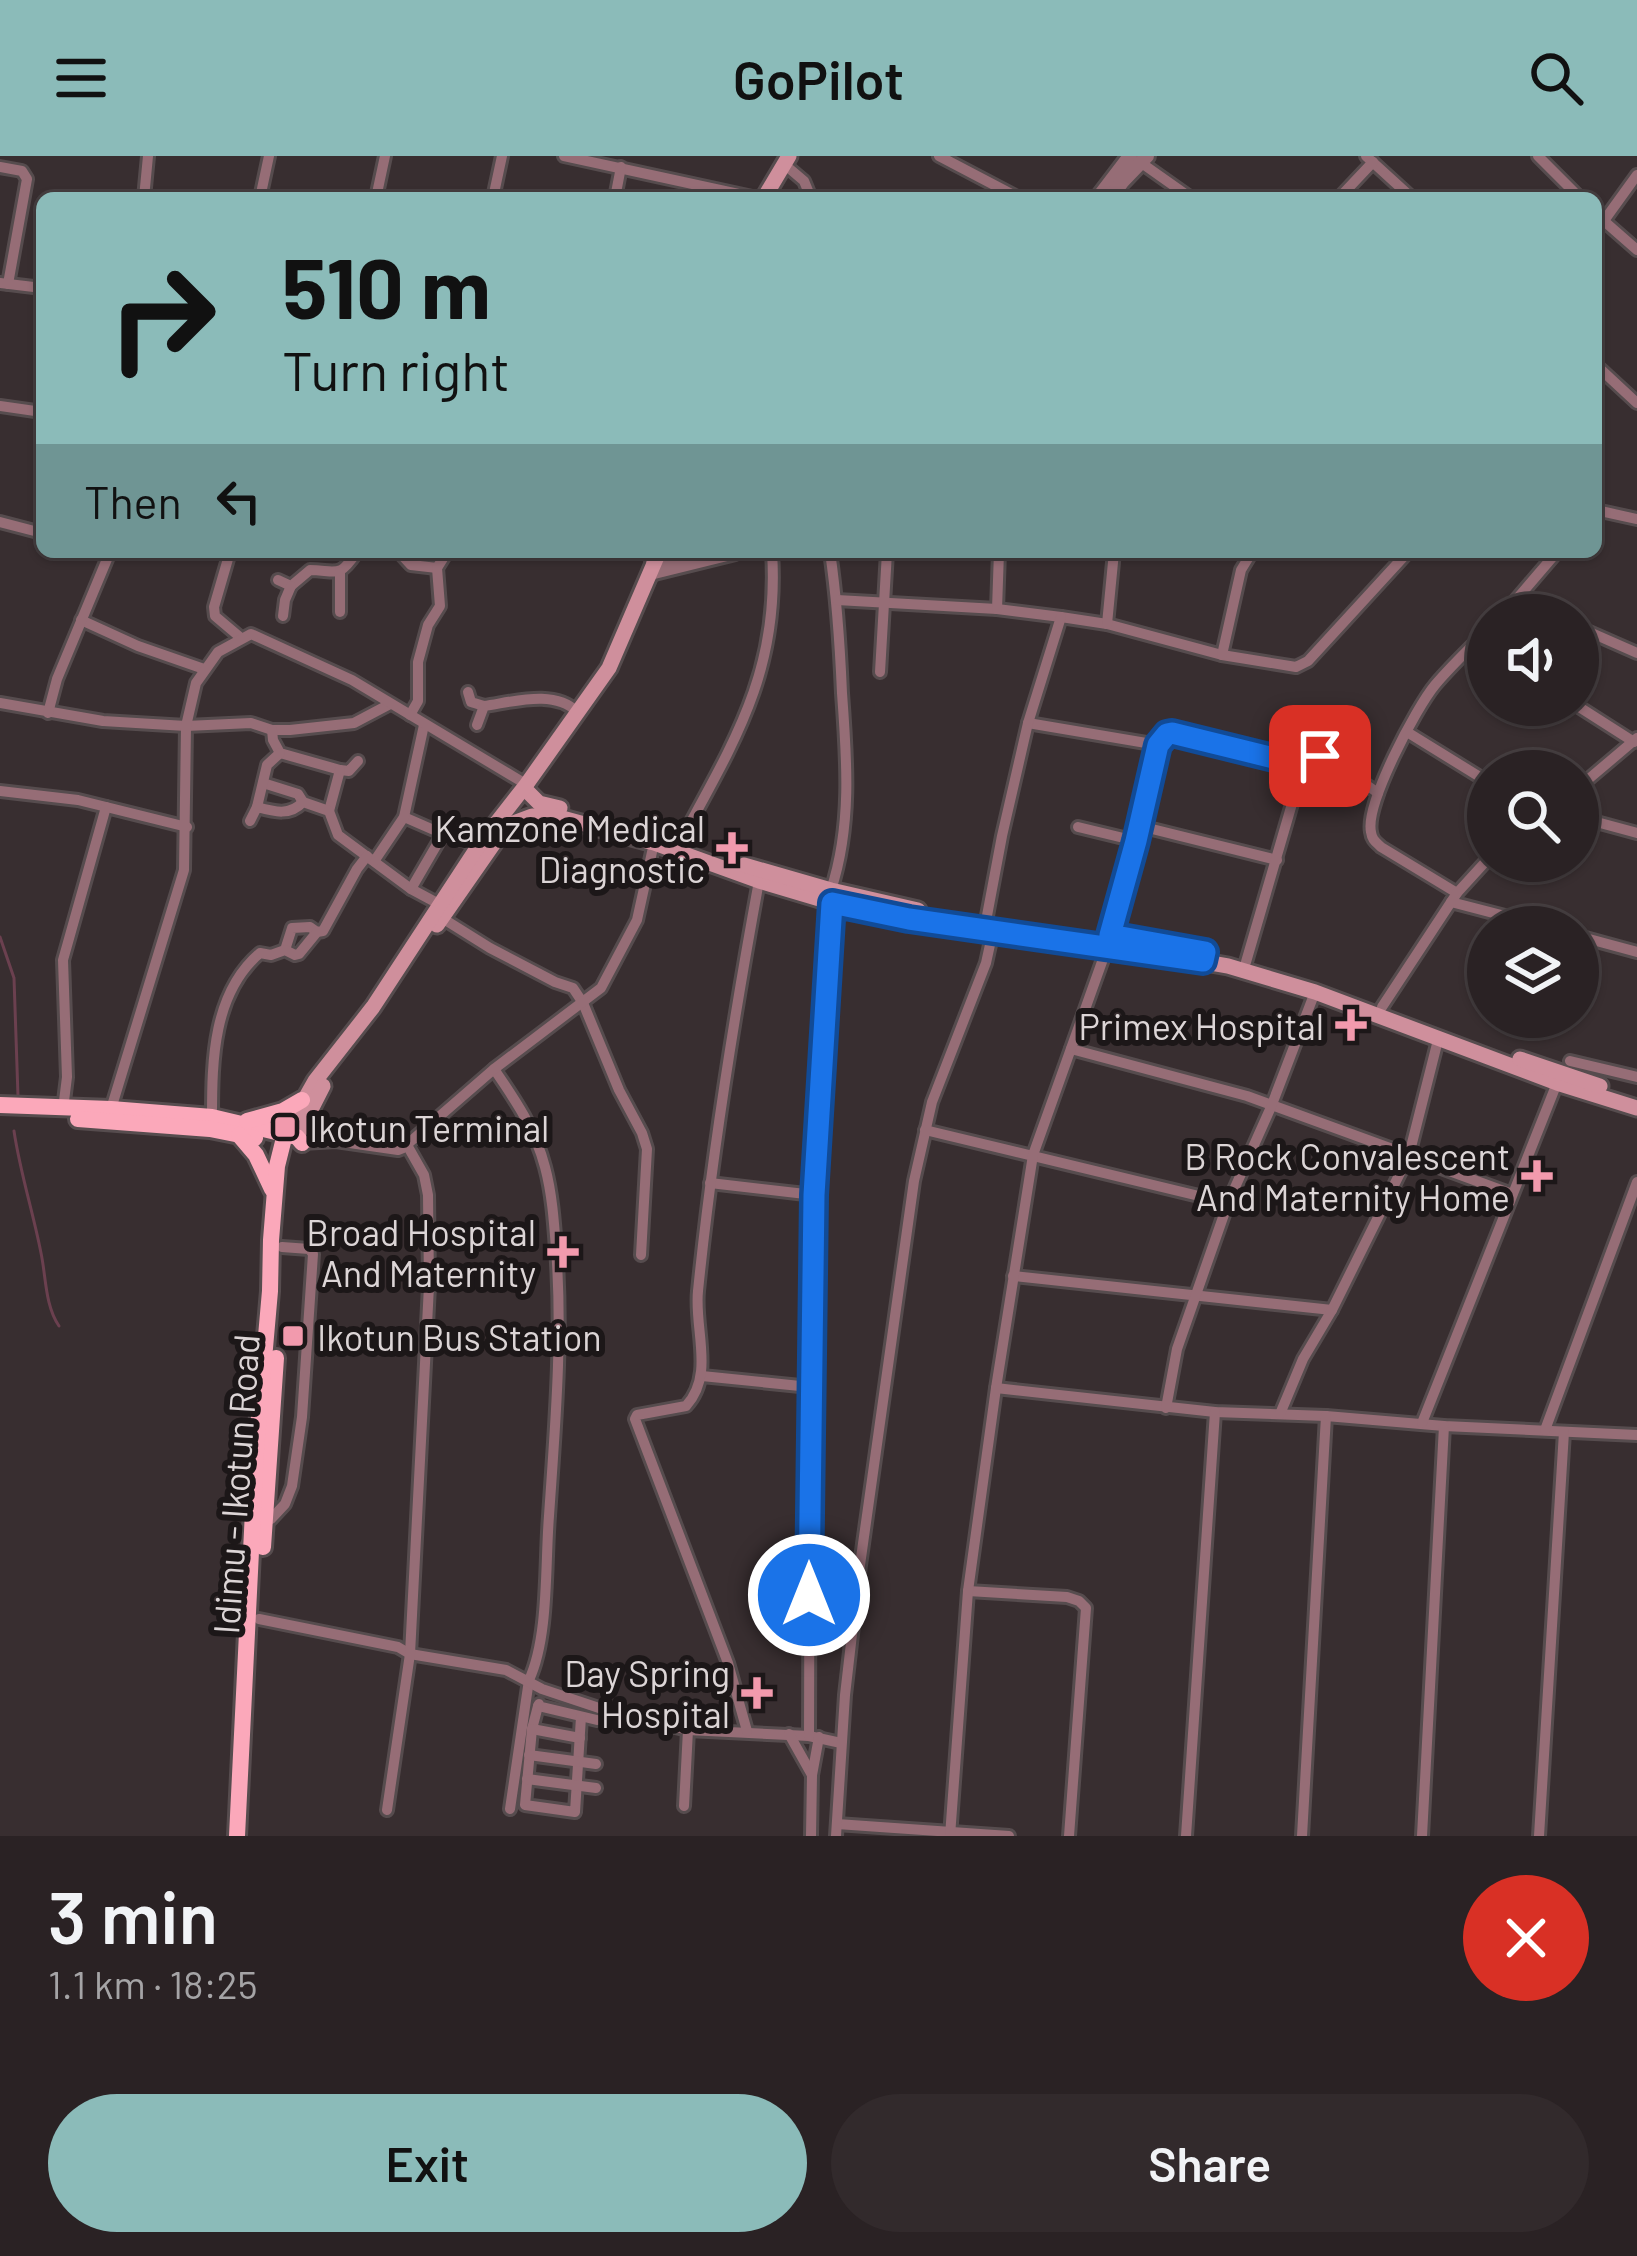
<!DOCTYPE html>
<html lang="en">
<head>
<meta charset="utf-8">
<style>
	:root { --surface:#2a2224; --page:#322a2c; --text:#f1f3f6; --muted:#a5a4a6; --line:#463f41; --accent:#8bbbb9 }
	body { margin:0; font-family:Barlow,sans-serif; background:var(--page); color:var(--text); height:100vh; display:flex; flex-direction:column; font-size:45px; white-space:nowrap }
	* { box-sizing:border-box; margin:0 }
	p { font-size:39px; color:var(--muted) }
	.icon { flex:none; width:66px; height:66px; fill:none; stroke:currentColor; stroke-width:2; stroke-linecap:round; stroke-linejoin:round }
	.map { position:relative; height:1680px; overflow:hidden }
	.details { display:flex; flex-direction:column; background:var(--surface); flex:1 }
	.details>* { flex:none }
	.guide { position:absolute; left:36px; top:36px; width:1566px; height:366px; border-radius:18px; box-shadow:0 3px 9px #0004,0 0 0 3px var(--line); background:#8bbbb9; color:#111; overflow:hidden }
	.fabs { position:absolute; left:1467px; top:438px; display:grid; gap:24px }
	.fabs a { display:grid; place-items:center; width:132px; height:132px; border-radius:50%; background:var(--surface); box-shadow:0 3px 9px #0004,0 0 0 3px var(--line); font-size:60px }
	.pin { position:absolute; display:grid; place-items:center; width:102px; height:102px; color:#fff; margin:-51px; border-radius:24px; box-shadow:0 6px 18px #0006 }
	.me { position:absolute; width:132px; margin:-66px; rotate:0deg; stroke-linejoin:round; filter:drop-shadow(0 0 9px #0008) }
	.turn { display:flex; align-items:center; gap:42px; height:252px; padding:0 48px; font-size:54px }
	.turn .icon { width:156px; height:156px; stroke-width:2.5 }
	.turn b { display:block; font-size:84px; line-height:102px }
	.then { display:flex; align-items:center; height:114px; padding:0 48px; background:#0003; gap:24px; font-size:45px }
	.round { display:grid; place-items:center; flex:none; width:126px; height:126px; border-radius:63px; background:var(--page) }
	.head { display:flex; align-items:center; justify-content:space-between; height:204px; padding:0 48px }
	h1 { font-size:72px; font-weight:600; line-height:90px }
	.cta { display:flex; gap:24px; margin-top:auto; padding:24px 48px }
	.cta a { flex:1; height:138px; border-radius:72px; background:var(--accent); color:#111; font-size:48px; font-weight:600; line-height:138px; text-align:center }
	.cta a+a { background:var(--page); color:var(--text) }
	header { display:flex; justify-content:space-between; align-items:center; height:156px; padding:0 48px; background:var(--accent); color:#111; font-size:54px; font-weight:600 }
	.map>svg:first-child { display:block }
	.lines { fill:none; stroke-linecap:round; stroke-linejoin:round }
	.stream { stroke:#6b404f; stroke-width:3 }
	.minor-casing { stroke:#564c4e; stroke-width:16 }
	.tertiary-casing { stroke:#564c4e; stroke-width:20 }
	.secondary-casing { stroke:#564c4e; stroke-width:21 }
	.primary-casing { stroke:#564c4e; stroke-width:22 }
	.minor { stroke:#966d76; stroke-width:10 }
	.tertiary { stroke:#966d76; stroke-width:14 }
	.secondary { stroke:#cf8f9c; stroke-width:15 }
	.primary { stroke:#fba8ba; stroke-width:16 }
	.route-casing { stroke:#114b97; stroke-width:30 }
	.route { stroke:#1a73e8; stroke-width:21 }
	.poi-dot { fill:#f29aad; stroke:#1c1718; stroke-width:4.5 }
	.labels { text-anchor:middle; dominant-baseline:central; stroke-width:12; stroke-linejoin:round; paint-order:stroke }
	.poi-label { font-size:36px; fill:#dcd5d6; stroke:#1c1718; text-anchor:end }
	.street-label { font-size:36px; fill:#dcd5d6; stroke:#1c1718 }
</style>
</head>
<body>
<header><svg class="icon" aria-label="menu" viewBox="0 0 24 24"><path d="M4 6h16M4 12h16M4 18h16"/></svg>GoPilot<svg class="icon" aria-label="search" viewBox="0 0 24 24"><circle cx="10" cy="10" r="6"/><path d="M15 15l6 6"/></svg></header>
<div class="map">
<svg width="1637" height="1680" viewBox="0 0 1637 1680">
	<rect width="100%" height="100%" fill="#382e30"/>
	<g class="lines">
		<g class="stream">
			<path d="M0,781l14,41 4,118"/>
			<path d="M14,975c6,41 19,81 27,122 5,23 4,53 18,73"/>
		</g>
		<defs>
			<g id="minor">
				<path d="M564,0l193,42"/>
				<path d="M939,0l80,42"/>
				<path d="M1366,0l46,42"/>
				<path d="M1538,0l42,42"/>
				<path d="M1140,6l51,36"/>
				<path d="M784,8l20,17 7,17"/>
				<path d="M0,11l22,4 5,8 -19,105"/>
				<path d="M144,42l4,-42"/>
				<path d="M260,42l9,-42"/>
				<path d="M376,42l9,-42"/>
				<path d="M493,42l9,-42"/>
				<path d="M615,42l6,-31"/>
				<path d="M1339,42l34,-36"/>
				<path d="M1596,58l41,36"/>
				<path d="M1603,66l34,-47"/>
				<path d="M0,127l42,5"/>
				<path d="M1596,209l41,38"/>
				<path d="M0,250l42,6"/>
				<path d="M1596,354l41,9"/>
				<path d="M0,366l42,11"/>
				<path d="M230,396l-16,55 1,9 26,22"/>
				<path d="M399,396l12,13 26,3"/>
				<path d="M830,396c7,47 10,94 12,141 5,67 10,133 -11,197"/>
				<path d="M278,424l13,6 19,-16c29,1 29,8 47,-18"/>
				<path d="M837,444l160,9 64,8 46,7 115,31 74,12 12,-6 100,-109"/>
				<path d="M1518,444l33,15"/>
				<path d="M997,453l2,-57"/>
				<path d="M340,456v-40"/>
				<path d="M1503,459l54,-63"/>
				<path d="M283,460l2,-16 6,-14"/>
				<path d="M81,464l57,26 66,23"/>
				<path d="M1107,468l7,-72"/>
				<path d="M1578,471l59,26"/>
				<path d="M1222,499l19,-85 11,-18"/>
				<path d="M880,516l7,-120"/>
				<path d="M468,536l3,10 13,4"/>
				<path d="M0,547l103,18 83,5 65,-3 21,7h18l64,-7 36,-19"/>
				<path d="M1576,549l58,37"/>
				<path d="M48,557l9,-34 53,-127"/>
				<path d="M410,559l8,-14v-39l10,-37 12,-19 -3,-38 10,-16"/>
				<path d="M1028,567l130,22"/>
				<path d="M477,569l7,-19c29,-4 71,-17 93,6"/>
				<path d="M272,574l1,10 7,13 60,17 9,1 9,-10"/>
				<path d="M1407,576l81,50"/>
				<path d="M263,627l35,11 5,8"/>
				<path d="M1578,632l59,-50"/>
				<path d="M0,635l78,9 109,27"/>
				<path d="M257,651l10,-42 13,-12"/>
				<path d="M329,655l11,-41"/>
				<path d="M404,661l39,17 36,11"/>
				<path d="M1578,661l59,16"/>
				<path d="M250,665l7,-14c18,5 33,9 46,-5l26,9 9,24 73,54 28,15"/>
				<path d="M1140,670l137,34"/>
				<path d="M1078,671l58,14"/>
				<path d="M680,686c54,-100 100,-171 92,-290"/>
				<path d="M375,704l29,-43 20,-92"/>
				<path d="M411,733l32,-55"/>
				<path d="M1457,737l-76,-46c-5,-5 -9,-7 -10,-15 -6,-28 45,-124 64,-147 16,-19 35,-37 53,-55"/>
				<path d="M1451,746l96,25"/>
				<path d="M442,762l48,30 65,34 18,6 10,15 36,87 23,43 5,16 -6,106"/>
				<path d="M986,765l16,-85 26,-113 33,-106"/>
				<path d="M1110,779l26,-94 22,-96 9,-12 123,29 35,-6 53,37"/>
				<path d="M1578,780l59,16"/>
				<path d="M285,794l7,-22 18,-1 7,5"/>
				<path d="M1246,806l59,-203"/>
				<path d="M1382,851l75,-114 31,-34"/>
				<path d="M1071,893l176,47 162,59"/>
				<path d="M1570,905l67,16"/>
				<path d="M494,913c22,32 41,60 51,98 7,26 9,54 11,82 7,89 -1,178 -7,267 -4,49 0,121 -20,164l-19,129"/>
				<path d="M63,953l4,-32 -4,-117 43,-153"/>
				<path d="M111,953l73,-239 2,-144 10,-43 22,-31 33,-18 101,46 177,106"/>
				<path d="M212,961c0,-57 1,-124 48,-164l11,2 14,-5 10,5 4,-1 18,-22 6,-1 34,-62 10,-13"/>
				<path d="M925,974l303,73"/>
				<path d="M302,987l34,-2 62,9 5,-2 91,-79 107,-81 36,-68 17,-77"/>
				<path d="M1414,1002l98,36"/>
				<path d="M710,1027l104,12"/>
				<path d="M1013,1120l319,34"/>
				<path d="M702,1220l108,11"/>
				<path d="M996,1232l219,24 111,4 118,10 193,9"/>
				<path d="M1166,1252l11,-59 51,-146 43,-96 44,-115"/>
				<path d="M1280,1258l23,-55 29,-49 77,-155 29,-115"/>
				<path d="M1422,1267l135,-340"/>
				<path d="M1545,1274l92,-248"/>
				<path d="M264,1367l7,-4 14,-15 7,-18 10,-69 11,-163 -4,-5 -27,-2"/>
				<path d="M968,1435l99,6 12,4 7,7 -17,228"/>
				<path d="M259,1463l139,28 12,7 96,16 36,19 63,21 83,20 121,6 32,7"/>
				<path d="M539,1548l-1,2 59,14"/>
				<path d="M538,1550l-6,23 -7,76 50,7 6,-95"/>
				<path d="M532,1573l48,9"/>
				<path d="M747,1575l-19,-68 -93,-244 2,-4 49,-9c29,-31 8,-77 12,-115 14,-138 36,-274 61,-410"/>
				<path d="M789,1578l23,41"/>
				<path d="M809,1580l1,-349 4,-192 19,-292"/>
				<path d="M529,1599l67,9"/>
				<path d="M527,1623l69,9"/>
				<path d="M684,1650l4,-76"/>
				<path d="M387,1654l23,-156 19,-368 -1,-91 -4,-20 -17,-30"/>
				<path d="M837,1668l172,12"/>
				<path d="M811,1680l1,-61 7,-38"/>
				<path d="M836,1680l9,-141 15,-130 54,-384 18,-79 54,-139 7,-32"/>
				<path d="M950,1680l18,-245 28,-203 37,-233 75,-210"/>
				<path d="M1186,1680l29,-424"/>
				<path d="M1302,1680l24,-420"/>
				<path d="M1422,1680l22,-410"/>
				<path d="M1539,1680l25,-404"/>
			</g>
			<g id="tertiary">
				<path d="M1098,42l32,-42"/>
				<path d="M1110,42l12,-16 25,-26"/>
				<path d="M653,407l42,-11"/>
				<path d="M650,417l85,-21"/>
			</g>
			<g id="secondary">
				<path d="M764,42l25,-42"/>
				<path d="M529,637l10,10 21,5"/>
				<path d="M505,670l27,-10h23l99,27 105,38 74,22 76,16 199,26 120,21 87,26 242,91 80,25"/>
				<path d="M744,709l87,25 87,20"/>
				<path d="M437,769l62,-89"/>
				<path d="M1520,903l80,27"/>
				<path d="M285,978l30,-53 58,-74 106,-162 47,-60 83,-117 50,-116"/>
				<path d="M297,981l26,-51"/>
			</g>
			<g id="primary">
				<path d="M0,949l111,4 101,8 85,20 5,6"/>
				<path d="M78,963l132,10 45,9"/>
				<path d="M247,965l36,-10 19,-11"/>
				<path d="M239,979l17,20 16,34"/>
				<path d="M263,1391l13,-189"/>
				<path d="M237,1680l19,-386 14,-159 1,-51 6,-74 8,-32"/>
			</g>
		</defs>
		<use href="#minor" class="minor-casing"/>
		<use href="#tertiary" class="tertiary-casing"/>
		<use href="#secondary" class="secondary-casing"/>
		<use href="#primary" class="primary-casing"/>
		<use href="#minor" class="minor"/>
		<use href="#tertiary" class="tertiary"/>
		<use href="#secondary" class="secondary"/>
		<use href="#primary" class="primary"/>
	</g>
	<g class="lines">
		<defs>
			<path id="route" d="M809,1439l5,-400 18,-292 77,16 294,42 2,-9 -95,-17 26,-94 22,-96 9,-11 5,-1 118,29 30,-6"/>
		</defs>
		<use href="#route" class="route-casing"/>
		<use href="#route" class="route"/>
	</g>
	<g class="poi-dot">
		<path d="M726 674h12v12h12v12h-12v12h-12v-12h-12v-12h12z"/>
		<path d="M1345 851h12v12h12v12h-12v12h-12v-12h-12v-12h12z"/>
		<rect x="273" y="959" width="24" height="24" rx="6"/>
		<path d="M1531 1002h12v12h12v12h-12v12h-12v-12h-12v-12h12z"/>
		<path d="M557 1078h12v12h12v12h-12v12h-12v-12h-12v-12h12z"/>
		<rect x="281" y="1168" width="24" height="24" rx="6"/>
		<path d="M751 1519h12v12h12v12h-12v12h-12v-12h-12v-12h12z"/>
	</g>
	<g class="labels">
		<g class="poi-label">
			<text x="705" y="671">Kamzone Medical<tspan x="705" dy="41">Diagnostic</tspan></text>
			<text x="1324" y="869">Primex Hospital</text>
			<text x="309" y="971" text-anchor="start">Ikotun Terminal</text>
			<text x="1510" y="999">B Rock Convalescent<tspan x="1510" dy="41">And Maternity Home</tspan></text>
			<text x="536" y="1075">Broad Hospital<tspan x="536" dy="41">And Maternity</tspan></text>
			<text x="317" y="1180" text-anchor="start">Ikotun Bus Station</text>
			<text x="730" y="1516">Day Spring<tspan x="730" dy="41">Hospital</tspan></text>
		</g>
		<g class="street-label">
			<text transform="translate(235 1328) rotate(-86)">Idimu - Ikotun Road</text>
		</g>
	</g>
</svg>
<div class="fabs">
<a><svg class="icon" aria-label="sound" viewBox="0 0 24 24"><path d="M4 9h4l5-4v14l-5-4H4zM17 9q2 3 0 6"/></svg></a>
<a><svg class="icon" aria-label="search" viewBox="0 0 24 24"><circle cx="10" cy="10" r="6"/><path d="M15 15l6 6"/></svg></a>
<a><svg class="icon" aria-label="layers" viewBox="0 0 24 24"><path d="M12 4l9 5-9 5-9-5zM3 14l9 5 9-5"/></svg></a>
</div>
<div class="pin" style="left:1320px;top:600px;background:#d93025"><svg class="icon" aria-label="arrive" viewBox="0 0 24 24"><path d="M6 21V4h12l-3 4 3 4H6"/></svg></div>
<svg class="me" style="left:809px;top:1439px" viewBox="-20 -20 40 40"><circle r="17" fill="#1a73e8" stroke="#fff" stroke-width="3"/><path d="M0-11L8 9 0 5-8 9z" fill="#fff"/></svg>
<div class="guide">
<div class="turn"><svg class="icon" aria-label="right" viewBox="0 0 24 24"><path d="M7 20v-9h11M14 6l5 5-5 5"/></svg><div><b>510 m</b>Turn right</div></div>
<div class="then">Then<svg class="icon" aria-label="left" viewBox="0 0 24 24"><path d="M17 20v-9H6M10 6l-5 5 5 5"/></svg></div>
</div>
</div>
<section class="details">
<div class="head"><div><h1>3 min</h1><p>1.1 km · 18:25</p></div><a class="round" style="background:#d93025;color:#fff"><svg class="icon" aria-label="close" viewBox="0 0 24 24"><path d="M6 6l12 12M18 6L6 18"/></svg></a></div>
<div class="cta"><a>Exit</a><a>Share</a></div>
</section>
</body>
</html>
